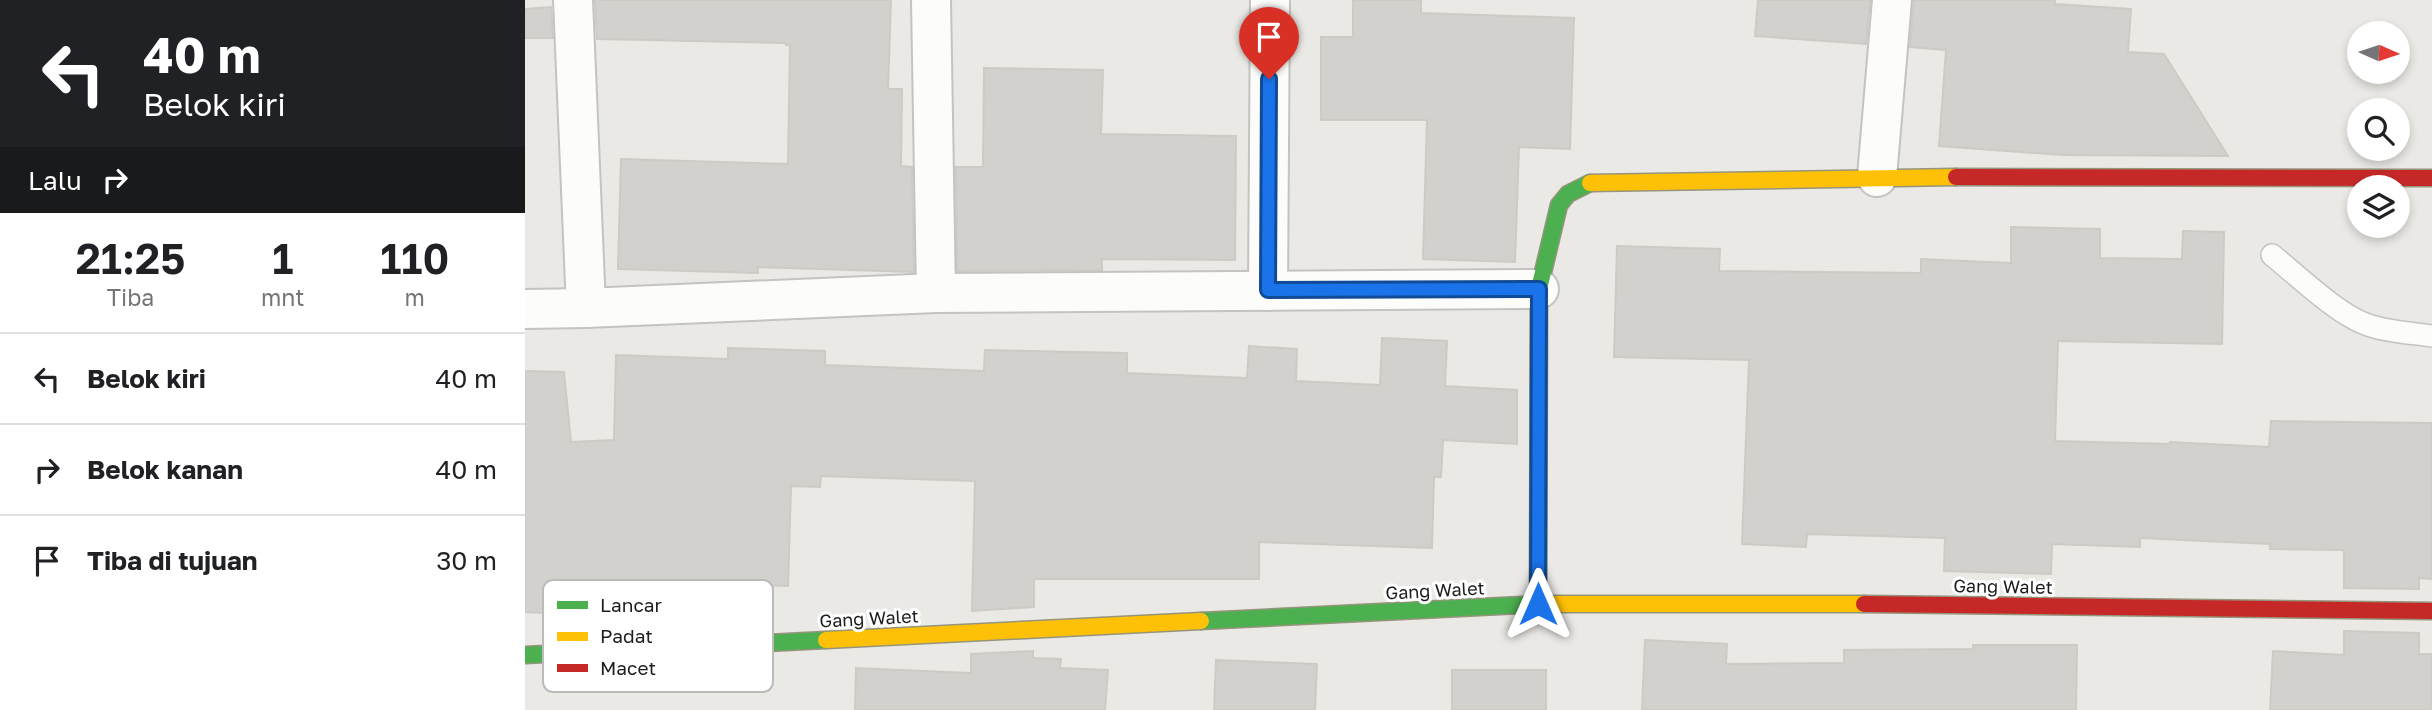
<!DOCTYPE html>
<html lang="id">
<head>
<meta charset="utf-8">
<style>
	:root { --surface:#fff; --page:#f2f2f2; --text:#202124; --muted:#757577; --line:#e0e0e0 }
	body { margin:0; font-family:"Golos Text",sans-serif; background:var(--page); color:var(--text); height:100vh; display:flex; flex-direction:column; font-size:26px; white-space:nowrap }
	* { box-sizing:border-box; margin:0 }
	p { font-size:23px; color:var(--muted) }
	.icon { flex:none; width:38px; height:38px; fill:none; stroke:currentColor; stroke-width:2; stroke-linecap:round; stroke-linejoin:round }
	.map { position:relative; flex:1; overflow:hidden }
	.drawer { display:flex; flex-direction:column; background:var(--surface); width:525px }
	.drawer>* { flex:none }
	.banner { background:#202124; color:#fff; overflow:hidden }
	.needle { width:46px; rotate:93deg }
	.tools { position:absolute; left:1822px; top:21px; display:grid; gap:14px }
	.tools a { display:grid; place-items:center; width:63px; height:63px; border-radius:50%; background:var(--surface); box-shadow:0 4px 10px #0003; font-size:35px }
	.pin { position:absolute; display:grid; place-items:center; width:60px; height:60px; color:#fff; margin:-72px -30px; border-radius:50% 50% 50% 0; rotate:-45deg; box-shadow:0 0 7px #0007 }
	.pin .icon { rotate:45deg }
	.me { position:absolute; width:77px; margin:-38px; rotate:0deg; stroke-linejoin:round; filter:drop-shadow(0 0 5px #0008) }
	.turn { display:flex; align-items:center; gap:24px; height:147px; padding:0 28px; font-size:32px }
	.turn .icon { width:91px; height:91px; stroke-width:2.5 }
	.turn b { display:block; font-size:49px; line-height:60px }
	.then { display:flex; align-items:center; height:66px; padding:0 28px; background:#0003; gap:14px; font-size:26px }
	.eta { display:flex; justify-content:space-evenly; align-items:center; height:119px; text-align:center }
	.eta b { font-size:42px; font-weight:600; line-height:49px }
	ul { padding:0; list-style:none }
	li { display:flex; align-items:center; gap:21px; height:91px; padding:0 28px; border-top:2px solid var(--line) }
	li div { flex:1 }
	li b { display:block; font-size:26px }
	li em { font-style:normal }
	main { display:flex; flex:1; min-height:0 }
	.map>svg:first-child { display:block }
	.building { fill:#d3d1ce; stroke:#cecac6; stroke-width:2 }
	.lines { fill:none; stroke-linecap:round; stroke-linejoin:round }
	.lane-casing { stroke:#c4c3c1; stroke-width:24 }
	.street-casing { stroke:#c4c3c1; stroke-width:42 }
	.fast-casing { stroke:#95957c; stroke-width:19 }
	.slow-casing { stroke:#95957c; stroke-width:19 }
	.jam-casing { stroke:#95957c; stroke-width:19 }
	.lane { stroke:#fcfcfb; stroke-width:21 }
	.street { stroke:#fcfcfb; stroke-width:38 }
	.fast { stroke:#4caf50; stroke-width:16 }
	.slow { stroke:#ffc107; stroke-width:16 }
	.jam { stroke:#c62828; stroke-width:16 }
	.route-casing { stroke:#114b97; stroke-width:18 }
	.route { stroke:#1a73e8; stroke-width:12 }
	.labels { text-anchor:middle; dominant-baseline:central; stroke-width:6; stroke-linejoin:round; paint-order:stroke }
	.street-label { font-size:18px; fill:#1d1d1d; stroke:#fff }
	.key { fill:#fff; stroke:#bbb; stroke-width:2 }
	.key-label { font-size:19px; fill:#1d1d1d }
</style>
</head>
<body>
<main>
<section class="drawer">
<div class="banner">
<div class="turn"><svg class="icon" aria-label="left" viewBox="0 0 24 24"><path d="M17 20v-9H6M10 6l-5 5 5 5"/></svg><div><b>40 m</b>Belok kiri</div></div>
<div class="then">Lalu<svg class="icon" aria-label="right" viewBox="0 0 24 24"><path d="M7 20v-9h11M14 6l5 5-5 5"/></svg></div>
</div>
<div class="eta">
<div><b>21:25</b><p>Tiba</p></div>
<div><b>1</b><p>mnt</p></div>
<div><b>110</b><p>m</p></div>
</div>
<ul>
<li><svg class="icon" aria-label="left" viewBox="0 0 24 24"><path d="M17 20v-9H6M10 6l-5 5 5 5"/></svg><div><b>Belok kiri</b></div><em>40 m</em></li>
<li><svg class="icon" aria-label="right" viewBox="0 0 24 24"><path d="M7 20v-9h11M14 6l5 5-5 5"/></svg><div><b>Belok kanan</b></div><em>40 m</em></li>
<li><svg class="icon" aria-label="arrive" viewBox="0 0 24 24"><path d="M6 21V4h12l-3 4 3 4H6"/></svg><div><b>Tiba di tujuan</b></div><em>30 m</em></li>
</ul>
</section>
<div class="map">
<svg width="1907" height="710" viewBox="0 0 1907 710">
	<rect width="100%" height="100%" fill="#ebe9e5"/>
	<g class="building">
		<path d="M70,0h296l-3,89h14l-1,77 11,1 2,105 -156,-5v6l-140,-4 3,-110 167,5 2,-119h-4v-2l-189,-4z"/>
		<path d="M828,0h68v13l153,5 -4,131 -51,-2 -4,115 -92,-3 4,-139h-106v-83h32z"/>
		<path d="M1233,0h112l-4,44 -111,-8z"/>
		<path d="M1389,0h141v4l76,5 -3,43 36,2 64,102 -165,-1 -124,-9 7,-96 -36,-3z"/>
		<path d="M26,7l2,31h-28v-29z"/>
		<path d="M459,68l119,2 -2,64 135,2 -1,124 -133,-1v11l-145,1 -1,-104h27z"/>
		<path d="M1486,227l89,2v29l82,1 1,-28 41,1 -2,112 -164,-3 -3,100 114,3 1,-2 99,5 2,-26 161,2v156l-13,-1v11l-75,-1v-38l-74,-1v-5l-130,-6v9l-88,-3 -1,30 -107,-3 1,-33 -138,-4 -1,13 -64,-3 7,-184 -135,-3 3,-111 103,3 -1,22 202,2v-14l90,4z"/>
		<path d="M857,338l65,3 -2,45 72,4v54l-74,-4 -2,37h-7l-2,71 -173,-6v37h-225v28l-62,4 3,-130 -154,-5 -1,11 -29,-1 -3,100 -203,-5 -2,34 -58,-3v-241l39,1 7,70 43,-2 2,-85 112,4v-11l97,3v14l159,6 1,-21 142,3v20l120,5 2,-32 48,3 -1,32 84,4z"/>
		<path d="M1819,631l75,2v21h13v56h-162l3,-59 71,4z"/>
		<path d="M1120,640l82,4 -1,20 118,-1v-13l129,-1v-4h104l-1,65h-434z"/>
		<path d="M508,651v7l28,1 -1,9 48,2 -3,40h-250l1,-42 115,5v-19z"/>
		<path d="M691,660l101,4 -2,46h-101z"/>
		<rect x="927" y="670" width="94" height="40"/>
	</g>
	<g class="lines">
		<defs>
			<path id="lane" d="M1747,255c26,21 66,60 96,70 20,7 43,8 64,11"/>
			<g id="street">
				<path d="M48,0l13,308"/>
				<path d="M406,0l5,293"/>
				<path d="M1352,177l15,-177"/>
				<path d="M743,291l2,-291"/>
				<path d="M0,309l61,-1 350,-15 603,-4"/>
			</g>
			<g id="fast">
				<path d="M1013,604l1,-315 20,-84 9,-11 22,-11"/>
				<path d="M676,621l341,-17"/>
				<path d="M0,655l301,-15"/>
			</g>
			<g id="slow">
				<path d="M1065,183l366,-6"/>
				<path d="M1017,604h322"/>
				<path d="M301,640l375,-19"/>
			</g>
			<g id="jam">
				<path d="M1431,177l476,1"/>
				<path d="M1339,604l568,7"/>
			</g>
		</defs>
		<use href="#lane" class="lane-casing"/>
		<use href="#street" class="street-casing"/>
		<use href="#fast" class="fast-casing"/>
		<use href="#slow" class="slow-casing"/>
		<use href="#jam" class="jam-casing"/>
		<use href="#lane" class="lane"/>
		<use href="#street" class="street"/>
		<use href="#fast" class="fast"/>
		<use href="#slow" class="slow"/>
		<use href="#jam" class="jam"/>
	</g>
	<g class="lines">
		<defs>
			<path id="route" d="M744,79l-1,211 271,-1 -1,315"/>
		</defs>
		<use href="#route" class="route-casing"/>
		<use href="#route" class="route"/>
	</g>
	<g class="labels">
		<g class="street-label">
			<text transform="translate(1478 586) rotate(1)">Gang Walet</text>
			<text transform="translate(910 590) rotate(-3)">Gang Walet</text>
			<text transform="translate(344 618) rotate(-3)">Gang Walet</text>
		</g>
	</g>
	<rect x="18" y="580" width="230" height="112" rx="10" class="key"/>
	<rect x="32" y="601" width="31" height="8" fill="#4caf50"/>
	<rect x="32" y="632" width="31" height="9" fill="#ffc107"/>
	<rect x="32" y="664" width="31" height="8" fill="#c62828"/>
	<g class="key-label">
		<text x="75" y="612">Lancar</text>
		<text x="75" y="643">Padat</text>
		<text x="75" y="675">Macet</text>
	</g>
</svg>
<div class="tools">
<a><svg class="needle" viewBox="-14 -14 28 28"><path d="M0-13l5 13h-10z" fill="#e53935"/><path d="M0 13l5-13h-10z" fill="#757577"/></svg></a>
<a><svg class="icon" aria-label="search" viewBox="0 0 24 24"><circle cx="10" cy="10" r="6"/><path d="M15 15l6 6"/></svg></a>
<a><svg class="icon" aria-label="layers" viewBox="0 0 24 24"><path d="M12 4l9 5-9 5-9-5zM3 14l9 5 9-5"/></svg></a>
</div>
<div class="pin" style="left:744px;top:79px;background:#d93025"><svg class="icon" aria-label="arrive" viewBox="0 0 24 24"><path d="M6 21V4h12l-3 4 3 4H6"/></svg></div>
<svg class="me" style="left:1013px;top:604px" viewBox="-20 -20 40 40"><path d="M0-17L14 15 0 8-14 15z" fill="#1a73e8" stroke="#fff" stroke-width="4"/></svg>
</div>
</main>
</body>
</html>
